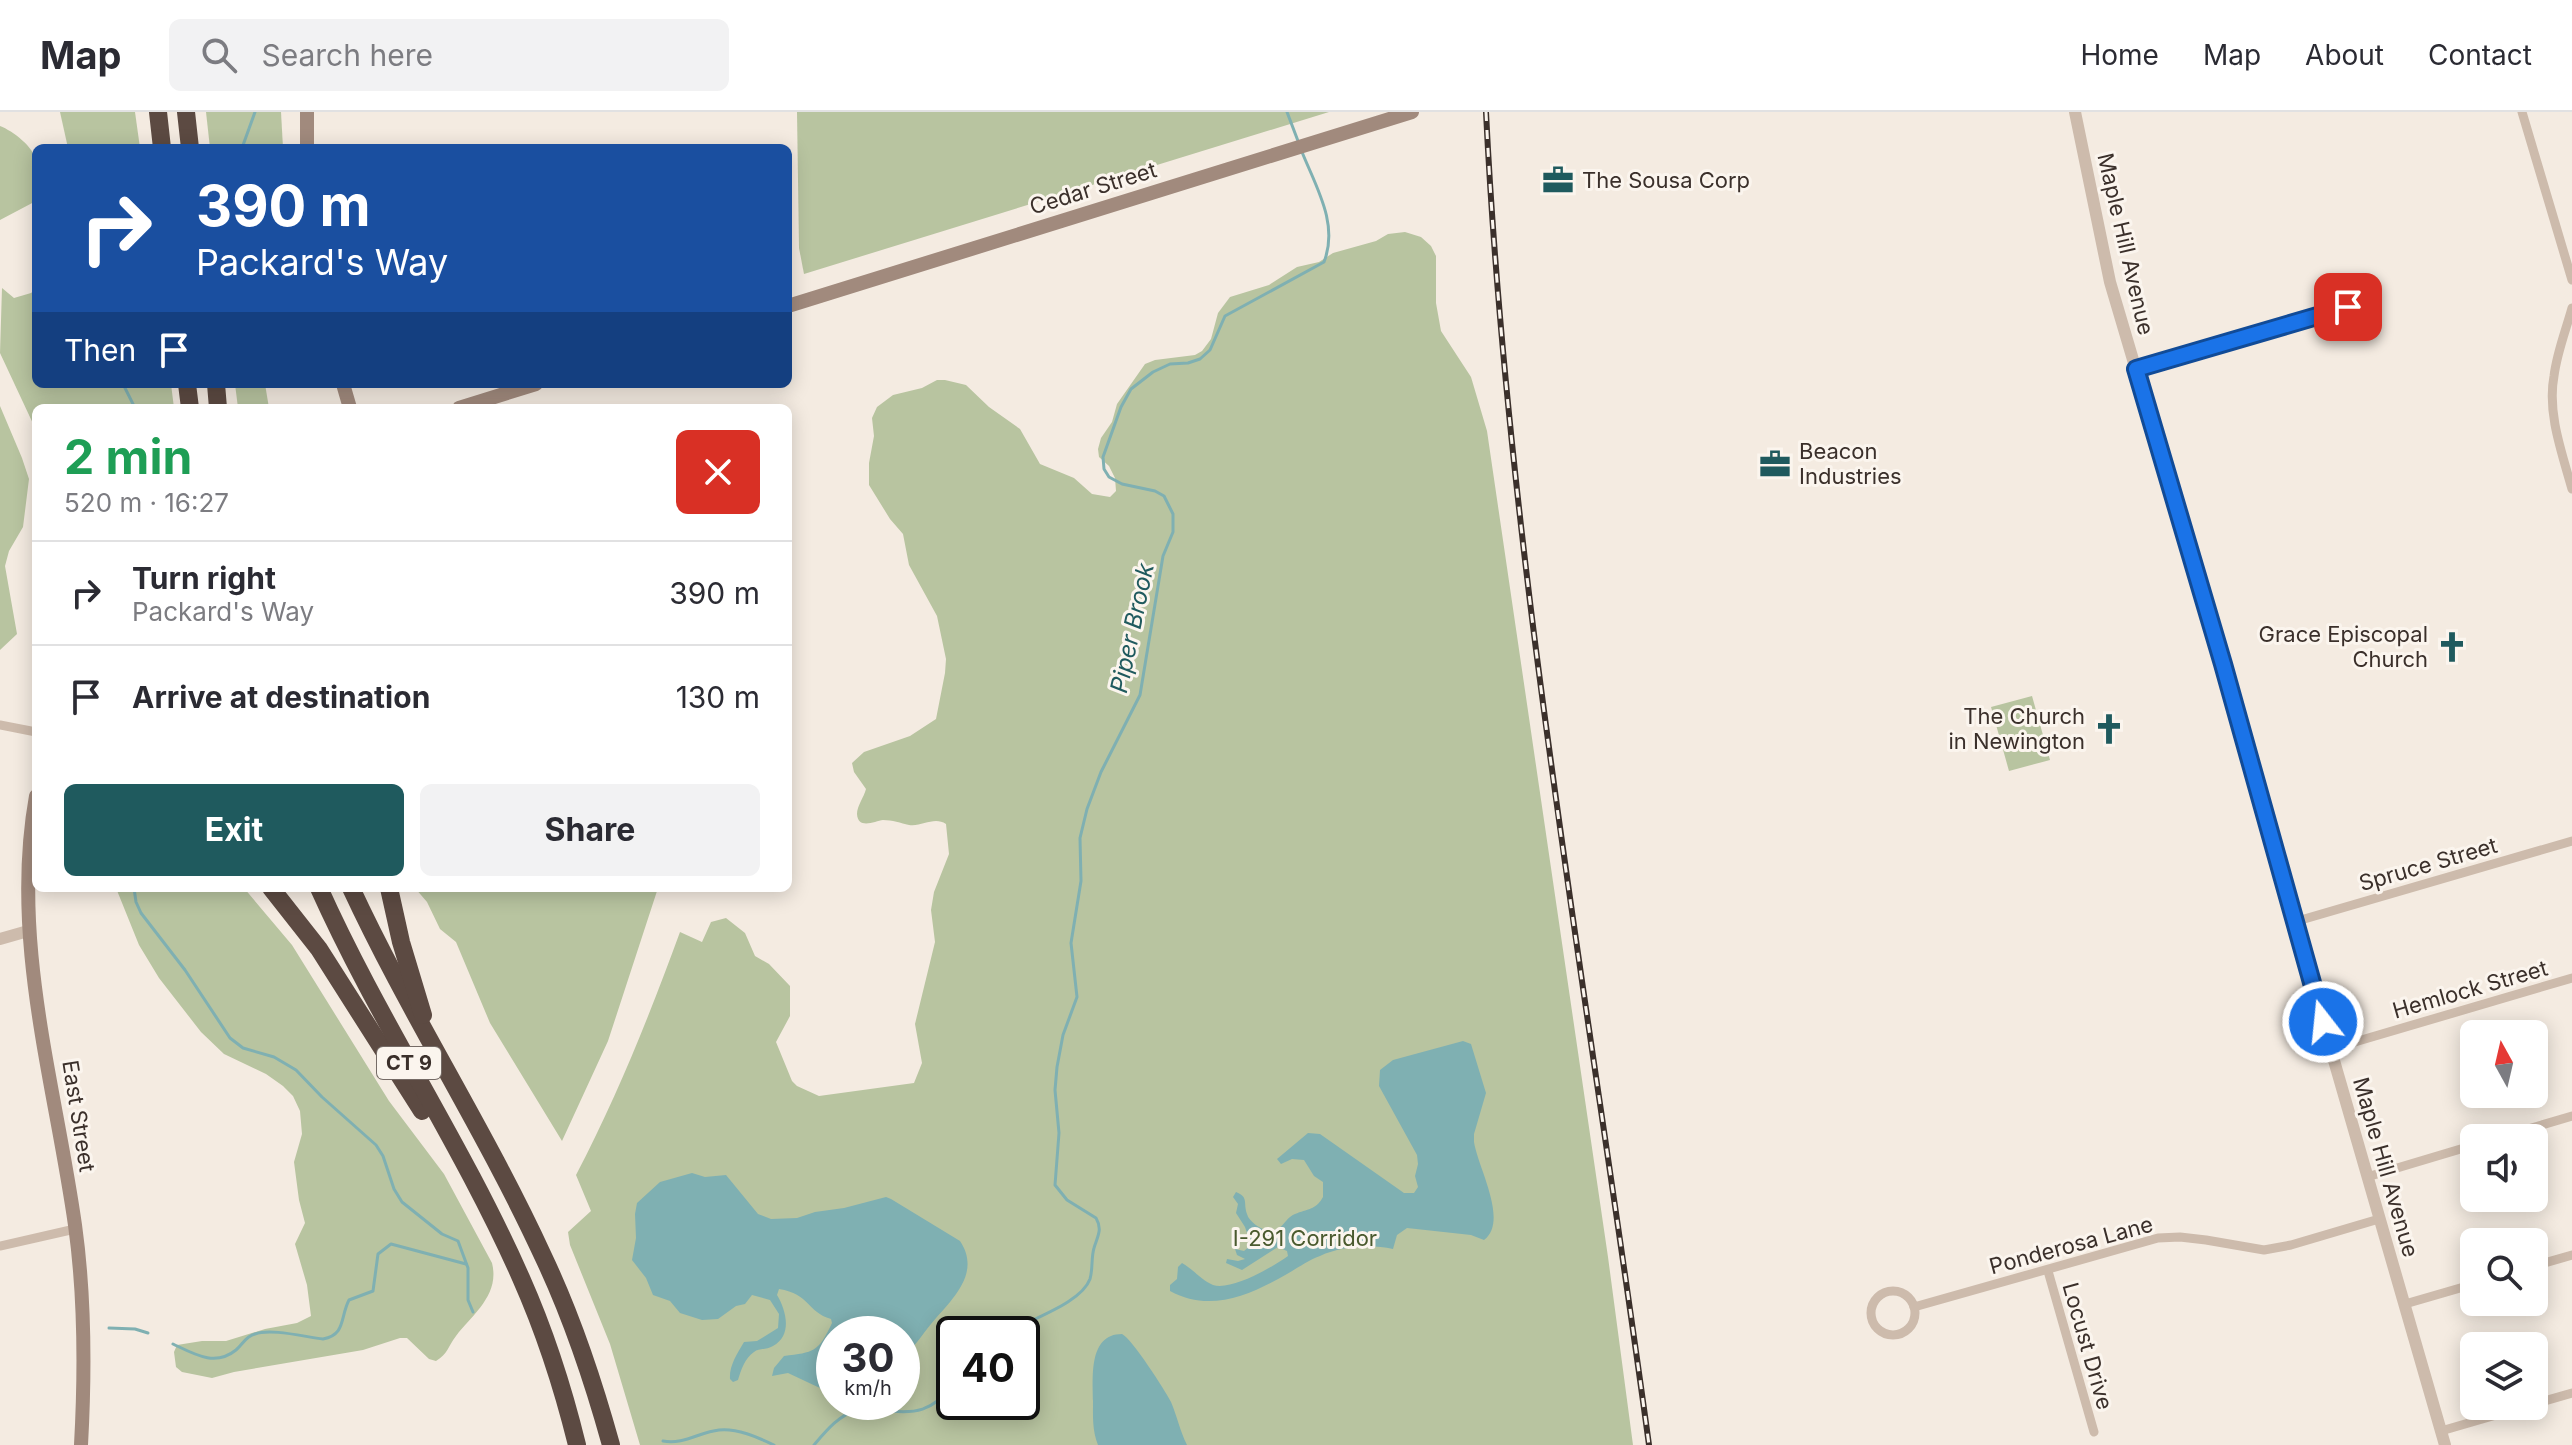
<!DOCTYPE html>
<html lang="en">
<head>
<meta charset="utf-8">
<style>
	:root { --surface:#fff; --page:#f2f2f3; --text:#2b2b33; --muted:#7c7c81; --line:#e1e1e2; --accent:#1f5a5e }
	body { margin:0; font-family:Inter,sans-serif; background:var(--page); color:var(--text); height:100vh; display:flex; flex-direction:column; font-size:30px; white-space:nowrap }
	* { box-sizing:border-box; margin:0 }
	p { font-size:26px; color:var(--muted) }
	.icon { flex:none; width:44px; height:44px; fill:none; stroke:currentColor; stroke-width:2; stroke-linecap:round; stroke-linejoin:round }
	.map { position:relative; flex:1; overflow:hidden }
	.sheet { position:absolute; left:32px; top:292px; width:760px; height:488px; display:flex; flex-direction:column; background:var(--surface); border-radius:12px; box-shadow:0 4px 20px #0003 }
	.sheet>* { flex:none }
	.guide { position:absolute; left:32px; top:32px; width:760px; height:244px; border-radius:12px; box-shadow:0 4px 20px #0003; background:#1a4fa0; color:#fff; overflow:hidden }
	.needle { width:52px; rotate:352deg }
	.fabs { position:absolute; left:2460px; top:908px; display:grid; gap:16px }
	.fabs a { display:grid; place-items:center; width:88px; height:88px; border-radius:12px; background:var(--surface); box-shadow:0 4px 20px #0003; font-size:40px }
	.speed { position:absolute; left:816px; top:1204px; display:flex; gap:16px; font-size:40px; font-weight:700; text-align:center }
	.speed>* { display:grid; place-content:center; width:104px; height:104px; border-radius:50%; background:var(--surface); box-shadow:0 4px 20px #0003; line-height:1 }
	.speed small { font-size:20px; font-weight:400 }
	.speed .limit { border:4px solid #111; border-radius:12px; background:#fff; color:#111 }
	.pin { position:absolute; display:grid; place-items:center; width:68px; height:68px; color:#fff; margin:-34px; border-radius:16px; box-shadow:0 4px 12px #0006 }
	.me { position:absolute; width:88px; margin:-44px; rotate:344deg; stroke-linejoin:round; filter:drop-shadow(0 0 6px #0008) }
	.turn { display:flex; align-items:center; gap:28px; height:168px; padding:0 32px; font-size:36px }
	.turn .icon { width:104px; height:104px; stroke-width:2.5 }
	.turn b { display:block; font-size:56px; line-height:68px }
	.then { display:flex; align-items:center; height:76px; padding:0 32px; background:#0003; gap:16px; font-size:30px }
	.round { display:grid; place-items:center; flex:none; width:84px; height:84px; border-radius:12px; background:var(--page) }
	.summary { display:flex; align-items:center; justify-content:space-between; height:136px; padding:0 32px }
	h1 { font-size:48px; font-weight:700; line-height:60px; color:#1e9e55 }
	.action { display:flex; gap:16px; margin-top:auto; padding:16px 32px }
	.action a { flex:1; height:92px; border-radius:12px; background:var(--accent); color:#fff; font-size:32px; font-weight:700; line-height:92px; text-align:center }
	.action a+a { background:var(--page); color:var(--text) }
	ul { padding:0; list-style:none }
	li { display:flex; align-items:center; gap:24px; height:104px; padding:0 32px; border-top:2px solid var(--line) }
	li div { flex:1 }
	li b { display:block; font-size:30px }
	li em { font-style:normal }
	header { display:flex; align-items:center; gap:48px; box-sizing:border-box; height:112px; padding:0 40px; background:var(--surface); border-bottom:2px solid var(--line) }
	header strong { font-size:38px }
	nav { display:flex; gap:44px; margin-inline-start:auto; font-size:28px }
	.search { width:560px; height:72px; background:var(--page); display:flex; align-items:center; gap:20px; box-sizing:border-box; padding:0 28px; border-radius:12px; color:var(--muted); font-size:30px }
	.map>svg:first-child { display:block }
	.green { fill:#b8c4a0; fill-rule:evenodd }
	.water { fill:#7fb0b2 }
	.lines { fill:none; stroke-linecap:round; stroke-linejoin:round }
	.stream { stroke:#7fb0b2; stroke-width:3 }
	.minor { stroke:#cdbbac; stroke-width:9 }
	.tertiary { stroke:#cdbbac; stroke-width:12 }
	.secondary { stroke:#a18a7d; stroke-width:14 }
	.motorway { stroke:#5c4a42; stroke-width:18 }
	.rail-casing { stroke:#3b302b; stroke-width:6 }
	.rail { stroke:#fbf5ee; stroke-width:3; stroke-dasharray:9; stroke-linecap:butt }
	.route-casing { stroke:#114b97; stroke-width:20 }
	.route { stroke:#1a73e8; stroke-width:14 }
	.labels { text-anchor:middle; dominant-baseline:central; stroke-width:6; stroke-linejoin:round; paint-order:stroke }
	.shield { fill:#fbf5ee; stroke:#756b66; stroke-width:2 }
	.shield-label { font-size:20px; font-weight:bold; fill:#3b302b }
	.poi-label { font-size:22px; fill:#3b302b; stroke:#fbf5ee; text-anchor:start }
	.street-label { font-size:22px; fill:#3b302b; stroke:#fbf5ee }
	.park-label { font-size:22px; fill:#4a5a2e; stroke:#fbf5ee }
	.water-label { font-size:24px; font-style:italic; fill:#1f5a5e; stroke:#fbf5ee }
</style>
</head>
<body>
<header>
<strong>Map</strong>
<div class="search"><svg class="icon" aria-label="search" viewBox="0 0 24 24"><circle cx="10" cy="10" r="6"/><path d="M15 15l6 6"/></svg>Search here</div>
<nav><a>Home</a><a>Map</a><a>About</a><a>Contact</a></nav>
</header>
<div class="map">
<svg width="2572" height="1333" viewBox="0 0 2572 1333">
	<rect width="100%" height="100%" fill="#f4ebe1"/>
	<g class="green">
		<path d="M60,0h75l5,36h-72z"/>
		<path d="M206,0h75l2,36h-73z"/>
		<path d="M797,0h532l-525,162 -5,-26z"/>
		<path d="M0,14c13,5 34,21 36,35 2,13 0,27 0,40l-36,19z"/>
		<path d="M1405,120l16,5 10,9 5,10v47l5,28 30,46 16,54 121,826 25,188h-993l-30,-101 -40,-99 -2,-13 23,-21 -15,-36c41,-78 74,-161 104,-243l22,10 9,-20 15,-4 19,15 10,23 14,8 21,22v30l-14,26 16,39 5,5 22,10 95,-13 8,-20 -7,-39 20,-82 -4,-32 3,-18 15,-38 -3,-30c-12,-8 -24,3 -37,1 -8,-2 -17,-5 -26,-5 -8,1 -25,10 -26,-6 0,-8 7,-17 9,-25l-12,-17 -2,-9 12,-11 46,-16 26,-17 9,-46 1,-14 -9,-43 -28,-51 -6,-31 -13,-15 -21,-34v-22l5,-27 -2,-18 5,-11 16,-12 29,-7 15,-8h8l21,5 23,22 31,22 20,35 34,14 18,16 18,3 6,-6 -1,-13 -6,-12 -10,-9 -1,-8 3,-11 11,-16 5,-18 28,-40 10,-4 40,-5 7,-4 9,-12 7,-26 12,-16 39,-12 28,-18 22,-5 14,-9 43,-12 12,-7zM834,1222h68v68h-68zM954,1222h68v68h-68z"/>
		<path d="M2,176l12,10 17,-5 5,-4v95h135l3,24h-138v22l-36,-77z"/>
		<path d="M235,272h30l4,24h-31z"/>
		<path d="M0,294l22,52 7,21 -6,48 -14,24 -4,15 12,68 -17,16z"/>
		<path d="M2032,584l18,64 -41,11 -18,-64z"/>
		<path d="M116,776h128l48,57 97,156 55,73 48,89c8,32 -19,51 -36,73 -8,10 -8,18 -20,25l-7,-2 -22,-21h-7l-37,12 -129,22 -22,6 -30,-6 -6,-5 -2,-15 3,-7 25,-4h24l39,-12 32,-6 14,-7 -4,-31 -12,-41 10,-21 -6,-23 -5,-38 8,-28 -2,-23 -7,-15 -10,-10 -17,-12 -42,-20 -23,-22 -42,-54 -20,-33z"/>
		<path d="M415,776h243l-50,153 -46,100 -72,-118 -34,-81 -16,-13 -13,-27z"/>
	</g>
	<g class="water">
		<path d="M1463,929l8,3 15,49 -12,41v8c4,26 35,79 10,98l-13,-5 -64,-7 -10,7 -4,14c-23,-5 -51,-3 -73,7 -12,4 -22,12 -33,18 -37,21 -77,39 -117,17v-6l7,-6 1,-12 4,-4c11,6 19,17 31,22 18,6 60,-18 75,-29l-1,-5 -9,-4 -36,23 -16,-7 1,-4 11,2 7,-2 -8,-4 -2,-6 9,2 7,-6 -6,-18 -9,-14 2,-9 -5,-7 3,-5c13,5 7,11 11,22 2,8 13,14 20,17 18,0 15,-11 28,-17 12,-5 21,-4 28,-17v-15l-9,-6 -10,-16 -12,-1 -11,5 -4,-5 31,-26 12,1 84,59h10l4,-6 -3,-11 3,-12 -1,-9 -38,-69 1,-16 13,-10z"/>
		<path d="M692,1061l13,4 21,-2 32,39 13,5 26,-1 18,-6 29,-4 42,-11 5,2 69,42c22,33 -9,59 -29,83 -10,12 -17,24 -29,34v-24h-31l-4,-3 -6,3h-27v53l-12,2 -34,-16 -16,3 2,-8 10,-12c30,-4 34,-3 48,-33l-1,-4c-24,-7 -21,-25 -52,-30l-2,6c9,15 16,40 -4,51 -6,4 -14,2 -19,6 -9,6 -13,18 -16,28l-5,2 -3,-3c-1,-13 7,-25 14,-37l13,-1 21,-13 1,-14 -9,-14 -18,-5 -7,9 -9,2 -18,13 -16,1 -22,-7 -10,-12 -17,-6 -7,-17 -14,-18 4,-22 -1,-24 2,-11 23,-21z"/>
		<path d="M1122,1222c10,5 43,56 49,68 6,14 9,29 16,43h-89c-6,-15 -5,-29 -5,-44 0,-23 -5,-67 29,-67z"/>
	</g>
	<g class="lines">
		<g class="stream">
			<path d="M1287,0l11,29"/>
			<path d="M242,36l13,-36"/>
			<path d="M123,272l12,24"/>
			<path d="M134,776l2,14 5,11 44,57 45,68 13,10 31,9 22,13 26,27 54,48 7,11 11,33 8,13 40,32 16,7 10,27v32l5,12"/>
			<path d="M109,1216l26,1 13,4"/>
			<path d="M1006,1222c21,-14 75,-30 84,-55 3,-10 1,-21 4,-31 3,-11 9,-18 2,-30l-29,-18 -12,-15 4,-52 -4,-43 2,-23 6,-32 14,-38 -6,-54 10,-62 -1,-43 7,-29 14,-37 39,-77 23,-139 10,-24v-18l-9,-18 -9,-5 -33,-7 -13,-7 -5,-8 -1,-12 18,-50 10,-18 22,-17 17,-8 18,-1 12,-4 10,-9 15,-34 99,-54c15,-38 -8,-75 -22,-110"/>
			<path d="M173,1232c21,10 42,23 63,6 7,-6 10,-14 19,-16 16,-6 50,3 68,5 23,-4 17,-22 26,-39l24,-9 5,-37 13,-10 75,20"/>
			<path d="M663,1329c20,4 37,-9 56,-11 18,-2 38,7 55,15"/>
			<path d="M814,1333c12,-14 25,-30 43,-35 9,-3 17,-1 25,0 34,5 50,1 72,-25"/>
		</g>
		<g class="minor">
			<path d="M2522,0l50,168"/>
			<path d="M2572,196c-6,22 -15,44 -18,68 -7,37 8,77 18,113"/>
			<path d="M2136,257l234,-69"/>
			<path d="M0,613l36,7"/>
			<path d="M2294,810l278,-81"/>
			<path d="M2331,937l241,-71"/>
			<path d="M2498,1026l74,-22"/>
			<path d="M2367,1065l107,-32"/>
			<path d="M0,1134l75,-17"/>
			<path d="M2534,1154l38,-11"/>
			<path d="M2048,1159l46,161"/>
			<circle cx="1893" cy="1201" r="22"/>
			<path d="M2405,1192l69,-20"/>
			<path d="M1914,1195l244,-69 22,-1 26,3 58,10 27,-5 88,-26"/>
			<path d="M2534,1292l38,-11"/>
			<path d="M2441,1319l86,-25"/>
		</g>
		<g class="tertiary">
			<path d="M2075,0l35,170 113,382 71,258 151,523"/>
			<path d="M0,827l28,-8"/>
		</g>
		<g class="secondary">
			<path d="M307,36v-36"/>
			<path d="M788,194l624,-194"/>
			<path d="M343,272l7,24"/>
			<path d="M459,296l77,-24"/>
			<path d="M36,684c-26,144 19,287 39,429 10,72 10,148 6,220"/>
		</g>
		<g class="motorway">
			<path d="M158,0l4,36"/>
			<path d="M186,0l4,36"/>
			<path d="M187,272l3,24"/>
			<path d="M216,272l2,24"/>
			<path d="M271,776l48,61 103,162"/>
			<path d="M319,776c60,134 143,256 202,390 24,54 42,110 56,167"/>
			<path d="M351,776c58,125 134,242 192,368 29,61 50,124 68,189"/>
			<path d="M389,776l12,54 22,73"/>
		</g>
		<defs>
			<path id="rail" d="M1486,0c22,447 103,890 163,1333"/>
		</defs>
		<use href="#rail" class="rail-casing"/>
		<use href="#rail" class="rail"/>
	</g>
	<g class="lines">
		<defs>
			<path id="route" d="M2323,910l-100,-358 -87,-295 212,-62"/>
		</defs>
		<use href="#route" class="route-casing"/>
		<use href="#route" class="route"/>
	</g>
	<defs>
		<symbol id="office-bare" viewBox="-9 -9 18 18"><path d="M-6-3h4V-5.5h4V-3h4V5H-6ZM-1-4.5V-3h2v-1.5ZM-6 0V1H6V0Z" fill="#1f5a5e" stroke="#fbf5ee" stroke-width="2.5" paint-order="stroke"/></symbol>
		<symbol id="church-bare" viewBox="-9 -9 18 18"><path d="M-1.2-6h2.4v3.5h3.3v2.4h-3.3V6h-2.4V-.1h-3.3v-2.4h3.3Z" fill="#1f5a5e" stroke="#fbf5ee" stroke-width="2.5" paint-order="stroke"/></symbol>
	</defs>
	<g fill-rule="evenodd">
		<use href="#office-bare" x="1536" y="46" width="44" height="44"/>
		<use href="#office-bare" x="1753" y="330" width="44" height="44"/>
		<use href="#church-bare" x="2430" y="513" width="44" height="44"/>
		<use href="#church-bare" x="2087" y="595" width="44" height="44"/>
	</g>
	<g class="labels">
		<rect class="shield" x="377" y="935" width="64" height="32" rx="6"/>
		<g class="shield-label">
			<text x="409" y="951">CT 9</text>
		</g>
		<g class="poi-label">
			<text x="1582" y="68">The Sousa Corp</text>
			<text x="1799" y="339">Beacon<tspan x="1799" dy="25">Industries</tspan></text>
			<text x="2428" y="522" text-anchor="end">Grace Episcopal<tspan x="2428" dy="25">Church</tspan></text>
			<text x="2085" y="604" text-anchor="end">The Church<tspan x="2085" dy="25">in Newington</tspan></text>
		</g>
		<g class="street-label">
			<text transform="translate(1093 76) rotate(-17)">Cedar Street</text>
			<text transform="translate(2126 132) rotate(77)">Maple Hill Avenue</text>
			<text transform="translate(2428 752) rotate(-16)">Spruce Street</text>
			<text transform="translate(2470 877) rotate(-16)">Hemlock Street</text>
			<text transform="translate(79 1004) rotate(81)">East Street</text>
			<text transform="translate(2386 1055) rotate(74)">Maple Hill Avenue</text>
			<text transform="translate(2071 1133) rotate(-15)">Ponderosa Lane</text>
			<text transform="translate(2088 1234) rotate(74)">Locust Drive</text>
		</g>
		<g class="park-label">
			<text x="1305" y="1126">I-291 Corridor</text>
		</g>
		<g class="water-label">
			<text transform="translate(1132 516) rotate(-78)">Piper Brook</text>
		</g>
	</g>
</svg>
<div class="fabs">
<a><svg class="needle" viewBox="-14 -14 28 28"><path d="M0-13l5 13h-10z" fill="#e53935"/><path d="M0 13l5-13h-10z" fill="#7c7c81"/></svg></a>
<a><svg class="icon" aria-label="sound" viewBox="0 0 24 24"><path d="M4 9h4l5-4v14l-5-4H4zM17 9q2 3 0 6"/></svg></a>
<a><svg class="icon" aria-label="search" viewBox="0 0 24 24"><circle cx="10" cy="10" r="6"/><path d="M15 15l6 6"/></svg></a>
<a><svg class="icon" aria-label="layers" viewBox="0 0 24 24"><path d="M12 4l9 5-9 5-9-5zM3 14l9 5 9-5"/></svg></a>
</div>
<div class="speed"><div>30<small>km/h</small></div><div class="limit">40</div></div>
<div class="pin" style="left:2348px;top:195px;background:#d93025"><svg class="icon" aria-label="arrive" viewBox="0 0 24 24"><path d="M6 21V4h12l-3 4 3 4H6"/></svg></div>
<svg class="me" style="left:2323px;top:910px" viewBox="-20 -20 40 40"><circle r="17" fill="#1a73e8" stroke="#fff" stroke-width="3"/><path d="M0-11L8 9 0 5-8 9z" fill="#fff"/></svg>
<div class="guide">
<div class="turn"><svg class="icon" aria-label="right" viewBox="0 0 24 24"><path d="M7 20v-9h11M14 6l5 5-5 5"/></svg><div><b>390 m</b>Packard's Way</div></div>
<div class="then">Then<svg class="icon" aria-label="arrive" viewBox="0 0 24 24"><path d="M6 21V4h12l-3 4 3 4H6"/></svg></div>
</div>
<section class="sheet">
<div class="summary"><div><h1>2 min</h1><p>520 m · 16:27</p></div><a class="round" style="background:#d93025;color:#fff"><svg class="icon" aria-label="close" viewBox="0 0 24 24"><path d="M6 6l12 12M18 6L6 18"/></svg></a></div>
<ul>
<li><svg class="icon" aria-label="right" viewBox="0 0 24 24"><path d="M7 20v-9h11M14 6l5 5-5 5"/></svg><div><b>Turn right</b><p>Packard's Way</p></div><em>390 m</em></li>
<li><svg class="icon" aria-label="arrive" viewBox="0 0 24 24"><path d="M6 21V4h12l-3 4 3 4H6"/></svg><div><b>Arrive at destination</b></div><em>130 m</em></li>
</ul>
<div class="action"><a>Exit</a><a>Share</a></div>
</section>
</div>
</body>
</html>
